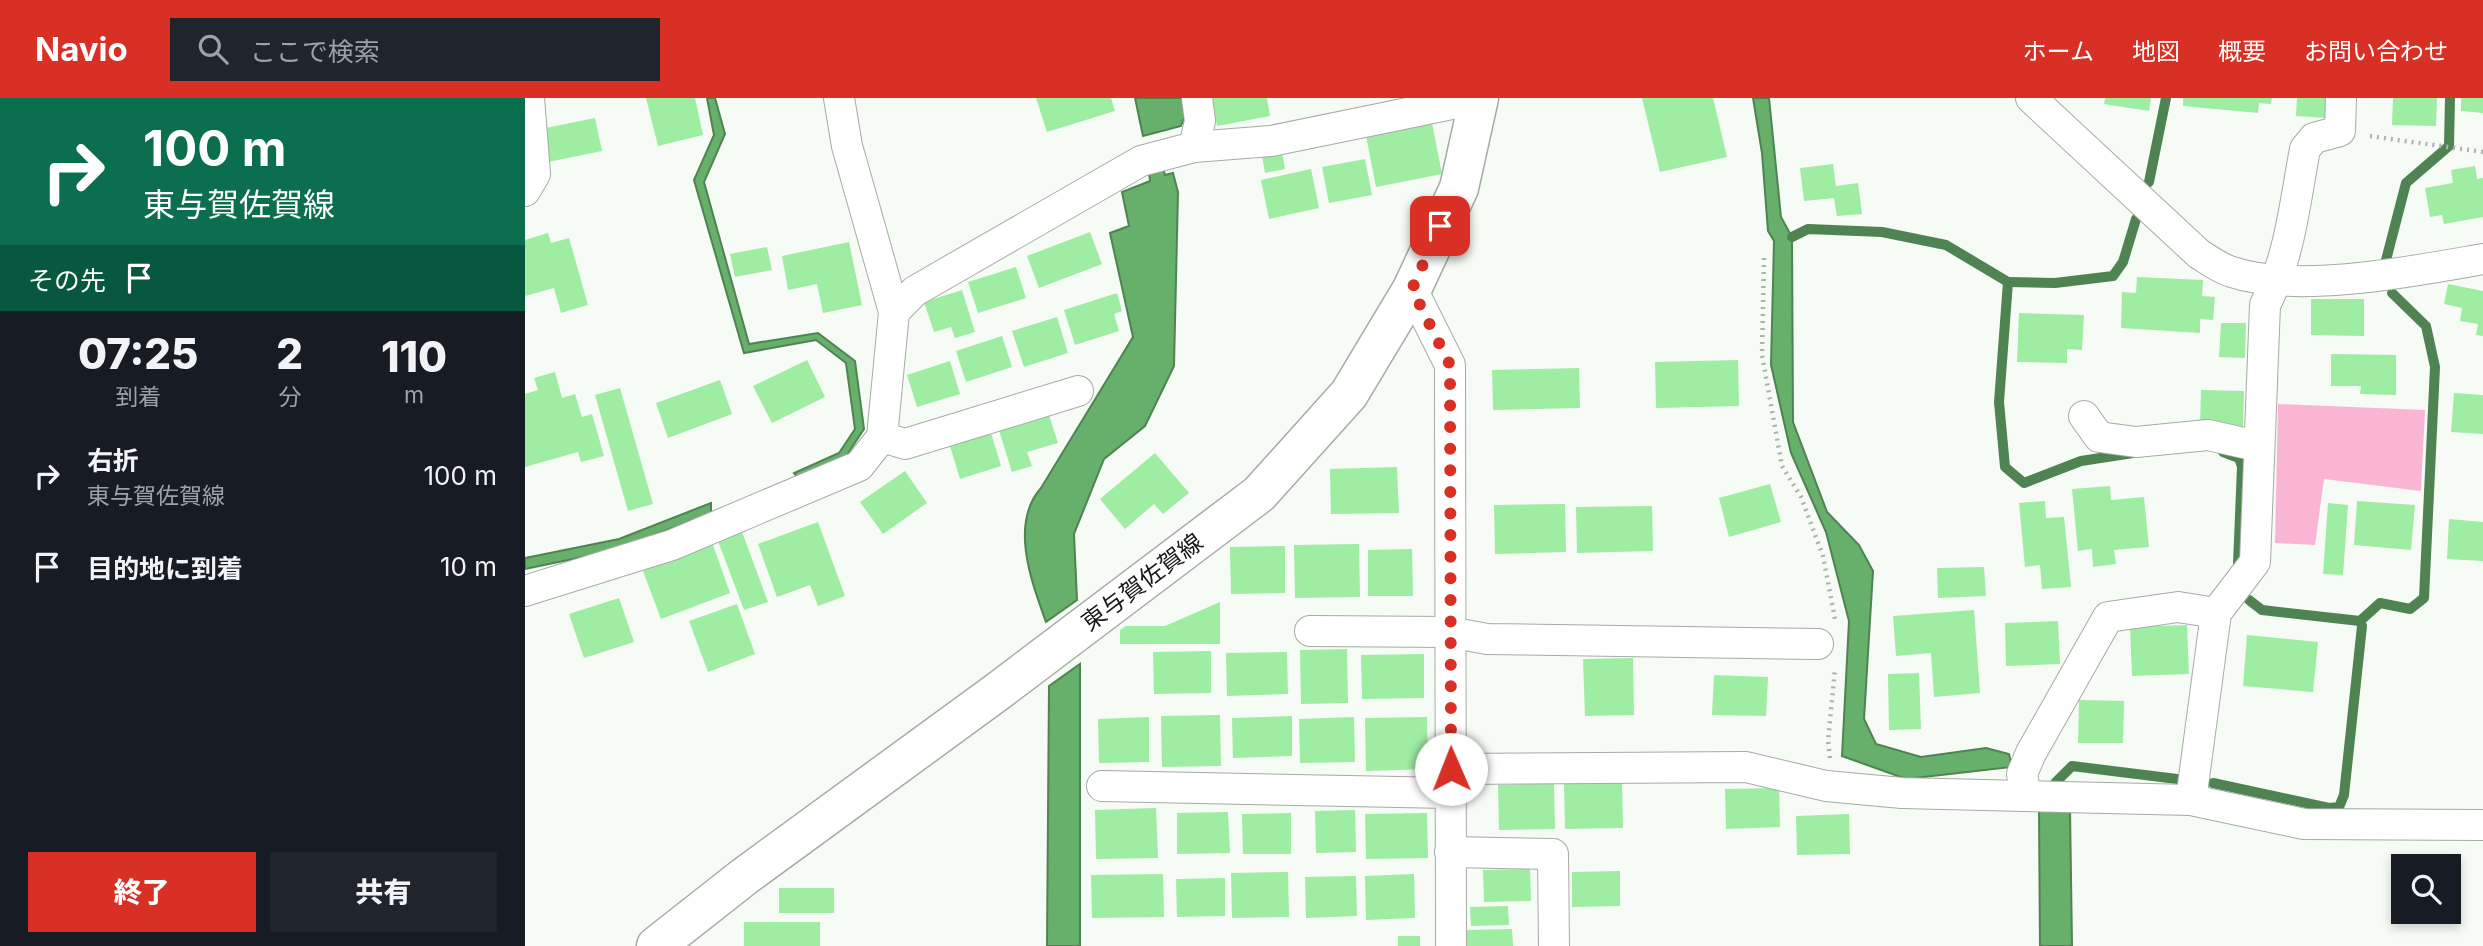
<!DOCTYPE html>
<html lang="ja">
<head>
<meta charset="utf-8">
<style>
	:root { --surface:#171b24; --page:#20242c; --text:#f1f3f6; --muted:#9ea1a6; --accent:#d93025 }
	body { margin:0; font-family:Inter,"Noto Sans JP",sans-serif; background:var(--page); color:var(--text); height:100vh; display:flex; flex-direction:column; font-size:26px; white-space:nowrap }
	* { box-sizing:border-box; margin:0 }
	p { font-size:23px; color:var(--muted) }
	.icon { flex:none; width:38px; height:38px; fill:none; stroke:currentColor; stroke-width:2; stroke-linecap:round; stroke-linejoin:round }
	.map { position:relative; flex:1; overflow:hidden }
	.side { display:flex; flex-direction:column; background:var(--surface); width:525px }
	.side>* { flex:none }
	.hud { background:#0b6e4f; color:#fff; overflow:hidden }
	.tools { position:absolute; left:1866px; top:756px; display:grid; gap:14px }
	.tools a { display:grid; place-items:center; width:70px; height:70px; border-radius:0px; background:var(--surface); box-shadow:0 4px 10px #0003; font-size:35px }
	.pin { position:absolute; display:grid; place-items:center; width:60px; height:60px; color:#fff; margin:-30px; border-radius:14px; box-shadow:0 4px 10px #0006 }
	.me { position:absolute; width:77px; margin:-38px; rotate:359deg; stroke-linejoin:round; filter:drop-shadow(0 0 5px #0008) }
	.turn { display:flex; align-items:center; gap:24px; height:147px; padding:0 28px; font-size:32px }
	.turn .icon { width:91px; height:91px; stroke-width:2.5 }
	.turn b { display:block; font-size:49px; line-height:60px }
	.then { display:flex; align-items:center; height:66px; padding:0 28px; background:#0003; gap:14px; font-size:26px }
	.eta { display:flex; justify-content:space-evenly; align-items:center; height:119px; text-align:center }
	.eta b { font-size:42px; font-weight:800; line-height:49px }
	.primary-button { display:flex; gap:14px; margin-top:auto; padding:14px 28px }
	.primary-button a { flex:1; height:80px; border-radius:0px; background:var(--accent); color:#fff; font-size:28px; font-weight:800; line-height:80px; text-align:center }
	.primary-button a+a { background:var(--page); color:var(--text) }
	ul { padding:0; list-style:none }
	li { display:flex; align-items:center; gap:21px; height:91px; padding:0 28px }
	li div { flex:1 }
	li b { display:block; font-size:26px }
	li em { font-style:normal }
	header { display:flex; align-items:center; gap:42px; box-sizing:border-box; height:98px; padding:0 35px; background:var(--accent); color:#fff }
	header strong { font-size:33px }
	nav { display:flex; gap:38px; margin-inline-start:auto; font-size:24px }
	.search { width:490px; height:63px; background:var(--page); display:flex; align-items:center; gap:18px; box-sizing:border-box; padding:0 24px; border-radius:0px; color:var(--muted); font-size:26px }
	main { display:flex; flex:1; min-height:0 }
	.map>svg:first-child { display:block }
	.green { fill:#fbb5d4 }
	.water { fill:#66b06b; stroke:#4f8352; stroke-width:2 }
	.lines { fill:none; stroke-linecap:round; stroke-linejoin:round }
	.stream { stroke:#4f8352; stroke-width:10 }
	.building { fill:#9feca3 }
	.street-casing { stroke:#a6aba6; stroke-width:32 }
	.secondary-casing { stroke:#a6aba6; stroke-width:41 }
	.path { stroke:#aeb2ae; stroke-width:4.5; stroke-dasharray:2 5; stroke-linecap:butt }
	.street { stroke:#fff; stroke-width:30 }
	.secondary { stroke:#fff; stroke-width:38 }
	.route { stroke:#d93025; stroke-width:12; stroke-dasharray:0 21.6 }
	.labels { text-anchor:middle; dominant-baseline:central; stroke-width:5; stroke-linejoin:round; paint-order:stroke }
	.street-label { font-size:24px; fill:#181a18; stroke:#fff }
</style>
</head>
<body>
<header>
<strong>Navio</strong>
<div class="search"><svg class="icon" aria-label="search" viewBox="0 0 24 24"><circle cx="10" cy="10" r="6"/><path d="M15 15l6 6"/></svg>ここで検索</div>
<nav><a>ホーム</a><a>地図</a><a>概要</a><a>お問い合わせ</a></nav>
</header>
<main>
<section class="side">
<div class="hud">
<div class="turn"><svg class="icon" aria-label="right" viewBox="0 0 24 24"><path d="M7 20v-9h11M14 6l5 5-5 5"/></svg><div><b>100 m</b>東与賀佐賀線</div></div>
<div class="then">その先<svg class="icon" aria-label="arrive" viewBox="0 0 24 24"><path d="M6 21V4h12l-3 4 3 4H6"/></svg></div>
</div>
<div class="eta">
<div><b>07:25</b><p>到着</p></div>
<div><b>2</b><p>分</p></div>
<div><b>110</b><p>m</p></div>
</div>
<ul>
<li><svg class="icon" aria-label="right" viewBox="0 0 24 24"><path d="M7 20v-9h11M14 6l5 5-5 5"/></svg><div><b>右折</b><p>東与賀佐賀線</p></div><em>100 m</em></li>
<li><svg class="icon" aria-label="arrive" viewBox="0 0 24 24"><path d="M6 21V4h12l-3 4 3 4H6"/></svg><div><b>目的地に到着</b></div><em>10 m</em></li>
</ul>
<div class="primary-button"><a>終了</a><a>共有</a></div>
</section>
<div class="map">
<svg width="1958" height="848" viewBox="0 0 1958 848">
	<rect width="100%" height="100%" fill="#f6fbf6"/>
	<path class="green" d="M1753,306l147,6 -4,81 -97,-12 -9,66 -40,-2z"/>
	<g class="water">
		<path d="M182,0h8l10,36 -21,48 45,162 69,-11 37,28 9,68 -21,32 -43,19 -6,-7 45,-20 16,-24 -9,-66 -30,-23 -72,13 -50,-173 20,-45z"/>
		<path d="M610,0h50l2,12 -6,16 -38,10z"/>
		<path d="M1228,0h16l12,119 11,20 1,185 34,90 32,33 14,26 -9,148 12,25 45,13 65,-9 23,6 3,13 -106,12 -64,-23 7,-135 -23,-89 -35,-79 -20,-88 3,-124 -6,-10 -6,-78z"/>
		<path d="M638,70l2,7 8,-2 5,19 -4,174 -29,60 -41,33 -30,75 3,66 -31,22c-14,-39 -37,-98 -5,-134l92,-151 -23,-104 19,-7 -7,-34 28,-11 -1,-9z"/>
		<path d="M186,405v10l-95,37 -91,19v-11l94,-19z"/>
		<path d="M555,566v282h-33l2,-260z"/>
		<path d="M1514,711h31l2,137h-32z"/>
	</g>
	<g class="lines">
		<g class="stream">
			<path d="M1624,84l17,-84"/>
			<path d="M1267,139l16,-8 74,3 64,13 62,37 -9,120 6,65 19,16 57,-22 52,-8"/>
			<path d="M1860,166l21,-81 43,-37 1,-48"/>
			<path d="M1483,184l47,1 58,-7 10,-14 13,-43"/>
			<path d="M1698,354l16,6 3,9 -4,97"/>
			<path d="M1835,523l20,-18 30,6 14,-11 11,-231 -9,-41 -34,-33"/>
			<path d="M1530,685l17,-17 105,13"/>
			<path d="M1688,685l116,25 10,-1 5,-12 18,-169 -2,-5 -98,-11 -13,-10"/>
		</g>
	</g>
	<g class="building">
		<path d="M121,0h49l8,37 -45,11z"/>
		<path d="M511,0h75l4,13 -68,21z"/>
		<path d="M687,0h55l3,18 -53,10z"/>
		<path d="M1117,0h71l14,59 -67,15z"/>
		<path d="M1580,0h46l-2,13 -45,-7z"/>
		<path d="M1658,0h89l-1,6 -12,-1 -1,10 -75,-7z"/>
		<path d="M1772,0h31l-1,20 -31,-2z"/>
		<path d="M1868,0h44l-1,28 -44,-1z"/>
		<path d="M1936,0h22v15l-22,-2z"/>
		<path d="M70,20l7,33 -54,11 -7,-33z"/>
		<path d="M907,25l10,51 -66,13 -10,-51z"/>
		<path d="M757,54l3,17 -20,4 -3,-17z"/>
		<path d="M840,61l7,36 -43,8 -7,-36z"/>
		<path d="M1308,66l3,22 22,-3 4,31 -25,2 -3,-18 -30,3 -4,-33z"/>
		<path d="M1950,68l2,13 6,-1v39l-39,7 -2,-9 -12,2 -5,-29 28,-5 -2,-13z"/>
		<path d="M786,71l8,39 -50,11 -8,-39z"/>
		<path d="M565,134l12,32 -63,24 -12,-32z"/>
		<path d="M23,135l3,10 18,-5 19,67 -27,8 -7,-25 -29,8v-56z"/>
		<path d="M324,144l13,63 -39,8 -6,-29 -29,6 -6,-34z"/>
		<path d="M242,149l5,23 -37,7 -5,-23z"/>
		<path d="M491,169l10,31 -48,15 -10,-31z"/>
		<path d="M1612,179l66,3 -1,16 13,1 -2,23 -13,-1v14l-79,-5 1,-36 14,1z"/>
		<path d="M1923,186l35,7v45l-7,-1 2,-11 -18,-3 2,-13 -18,-4z"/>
		<path d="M437,192l13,42 -20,6 -4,-11 -17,5 -10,-30z"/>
		<path d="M592,195l5,18 -8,3 5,17 -44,14 -11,-35z"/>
		<path d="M1786,201h53v37l-53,-1z"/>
		<path d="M1494,215l65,2 -2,35 -15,-1v14l-50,-1z"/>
		<path d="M532,219l11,36 -44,14 -12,-36z"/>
		<path d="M1696,225h25l-1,35 -26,-1z"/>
		<path d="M477,238l10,31 -46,15 -10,-31z"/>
		<path d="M1806,256l65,1v40l-36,-1 1,-8h-30z"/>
		<path d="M282,262l18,37 -53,26 -19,-37z"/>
		<path d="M1213,262l1,46 -83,2 -1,-46z"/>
		<path d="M425,263l10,33 -43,13 -10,-32z"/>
		<path d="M1054,270l1,40 -87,2 -1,-40z"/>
		<path d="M30,274l7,26 13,-4 7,23 10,-3 12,42 -23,6 -3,-10 -53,15v-73l13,-4 -4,-12z"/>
		<path d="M195,282l12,34 -64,24 -12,-35z"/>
		<path d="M95,290l33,116 -25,7 -33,-116z"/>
		<path d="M1676,292l43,1 -1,36 -43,-1z"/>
		<path d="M1929,295l29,2v39l-32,-2z"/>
		<path d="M523,314l10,31 -31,9 5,14 -20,6 -14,-45z"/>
		<path d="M466,335l10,33 -41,13 -10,-33z"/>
		<path d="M630,355l34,40 -26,21 -9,-10 -29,25 -25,-30z"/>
		<path d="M872,369l2,46 -68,1 -1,-45z"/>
		<path d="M380,373l22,32 -44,31 -23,-32z"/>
		<path d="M1245,386l11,38 -52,15 -10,-39z"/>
		<path d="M1585,388l1,14 33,-3 5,50 -35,3 2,14 -23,3 -1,-18 -14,2 -6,-62z"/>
		<path d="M1520,403l1,17 18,-1 7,70 -29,2 -2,-24 -15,2 -6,-64z"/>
		<path d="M1832,403l58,4 -4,45 -57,-5z"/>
		<path d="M1803,405l20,2 -5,70 -20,-1z"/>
		<path d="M1040,406l1,48 -71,2 -1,-49z"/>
		<path d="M1127,408l1,45 -76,2 -1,-46z"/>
		<path d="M1924,421l34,3v39l-36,-2z"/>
		<path d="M293,424l27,74 -27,10 -8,-21 -33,12 -19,-53z"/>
		<path d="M217,434l26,70 -24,8 -26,-69z"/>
		<path d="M834,446l1,53 -65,1 -1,-53z"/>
		<path d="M188,447l17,48 -69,26 -18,-48z"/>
		<path d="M760,448v47l-54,1 -1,-47z"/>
		<path d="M887,451l1,47h-45v-46z"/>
		<path d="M1459,469l2,29 -48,2 -1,-30z"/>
		<path d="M94,500l15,44 -50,16 -15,-44z"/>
		<path d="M695,504v42h-100v-14l6,-4h39z"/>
		<path d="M212,506l18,50 -47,18 -19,-51z"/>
		<path d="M1449,512l6,83 -46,4 -3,-44 -35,3 -3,-40z"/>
		<path d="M1533,523l2,43 -54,2 -1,-43z"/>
		<path d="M1662,527l2,49 -57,2 -2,-49z"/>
		<path d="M1722,537l71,7 -5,50 -70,-6z"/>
		<path d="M822,551l1,54 -47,1 -1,-54z"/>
		<path d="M686,553v42l-57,1 -1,-42z"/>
		<path d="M762,554l1,42 -61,2 -1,-43z"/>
		<path d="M899,556v44l-62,1 -1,-44z"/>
		<path d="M1108,560l1,57 -49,1 -2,-57z"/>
		<path d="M1394,575l2,56 -32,1 -1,-56z"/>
		<path d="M1189,577l54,2 -2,39 -54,-1z"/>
		<path d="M1554,602l45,1 -1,42h-45z"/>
		<path d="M695,617l1,51 -59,1 -1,-51z"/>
		<path d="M767,618v40l-59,2 -1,-40z"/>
		<path d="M624,619v45l-50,1 -1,-44z"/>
		<path d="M829,619l1,45 -55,1 -1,-44z"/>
		<path d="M902,619l1,52 -62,2 -1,-53z"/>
		<path d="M1097,684l1,46 -58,1 -1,-46z"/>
		<path d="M1029,685l1,46 -56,1 -1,-45z"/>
		<path d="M1254,690l1,39 -54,2 -1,-40z"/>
		<path d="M631,710l2,50 -62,1 -1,-49z"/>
		<path d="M830,712l1,42 -40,1 -1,-42z"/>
		<path d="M703,714l2,41 -53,1v-41z"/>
		<path d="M766,715v41h-48l-1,-40z"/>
		<path d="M902,715l1,45 -62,1 -1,-45z"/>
		<path d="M1324,716l1,40 -53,1 -1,-39z"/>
		<path d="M1005,771l1,32 -47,1 -1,-32z"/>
		<path d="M1095,773v35l-48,1v-35z"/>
		<path d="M763,774l1,45 -57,1 -1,-45z"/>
		<path d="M638,776l1,43 -72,1 -1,-43z"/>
		<path d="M889,776l1,44 -49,2 -1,-44z"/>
		<path d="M831,778l1,40 -51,2 -1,-41z"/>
		<path d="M700,780v38l-48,1 -1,-38z"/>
		<rect x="254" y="790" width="55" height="25"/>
		<path d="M983,808l1,19 -38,1 -1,-19z"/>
		<rect x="219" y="824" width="76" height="24"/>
		<path d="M987,831l1,17h-49v-16z"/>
		<rect x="873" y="838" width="22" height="10"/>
	</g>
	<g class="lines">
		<defs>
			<g id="street">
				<path d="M314,0l8,48 47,166"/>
				<path d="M1506,0l168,156c10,6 22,15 33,18 66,22 182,-1 251,-13"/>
				<path d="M669,49l6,-26 -3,-23"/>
				<path d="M0,93l10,-17 -6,-76"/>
				<path d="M887,191l38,76 1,581"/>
				<path d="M1559,318l15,21 37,5 72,-7 49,11"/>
				<path d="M357,339l23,7 173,-53"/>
				<path d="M0,493l147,-46 187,-79 23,-29 12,-125 21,-21 226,-130 53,-14 77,-6 210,-43"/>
				<path d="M785,533l139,1 38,7 331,5"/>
				<path d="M926,671l295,-2 80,19 76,7 289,7 113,24 179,1"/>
				<path d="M577,688l348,7"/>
				<path d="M1501,698l-4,-22 9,-21 77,-136 70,-10 38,6"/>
				<path d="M1666,702l25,-187 39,-51 10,-257c25,-48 30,-103 40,-156l9,-11 26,-7 1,-33"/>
				<path d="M925,754l103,2 1,92"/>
			</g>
			<path id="secondary" d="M131,848l89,-70 252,-184 262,-198 90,-100 63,-105 47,-101 20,-90"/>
		</defs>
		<use href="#street" class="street-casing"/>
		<use href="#secondary" class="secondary-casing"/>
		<g class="path">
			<path d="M1845,38l113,16"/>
			<path d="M1239,160l-2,97 20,111 19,31 22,59 12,63"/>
			<path d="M1305,660l-2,-17 7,-72"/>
		</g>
		<use href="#street" class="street"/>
		<use href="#secondary" class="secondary"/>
	</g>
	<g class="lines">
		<path class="route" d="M915,128l-28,63 38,76 1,404"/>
	</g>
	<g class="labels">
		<g class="street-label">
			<text transform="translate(617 484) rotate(-37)">東与賀佐賀線</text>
		</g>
	</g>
</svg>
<div class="tools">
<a><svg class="icon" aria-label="search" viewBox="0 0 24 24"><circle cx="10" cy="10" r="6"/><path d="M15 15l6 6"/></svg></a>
</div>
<div class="pin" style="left:915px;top:128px;background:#d93025"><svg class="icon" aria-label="arrive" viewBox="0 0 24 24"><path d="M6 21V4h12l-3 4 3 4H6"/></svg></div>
<svg class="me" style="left:926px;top:671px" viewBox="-20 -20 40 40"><circle r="19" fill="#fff"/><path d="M0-13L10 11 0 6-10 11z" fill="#d93025"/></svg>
</div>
</main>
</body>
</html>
